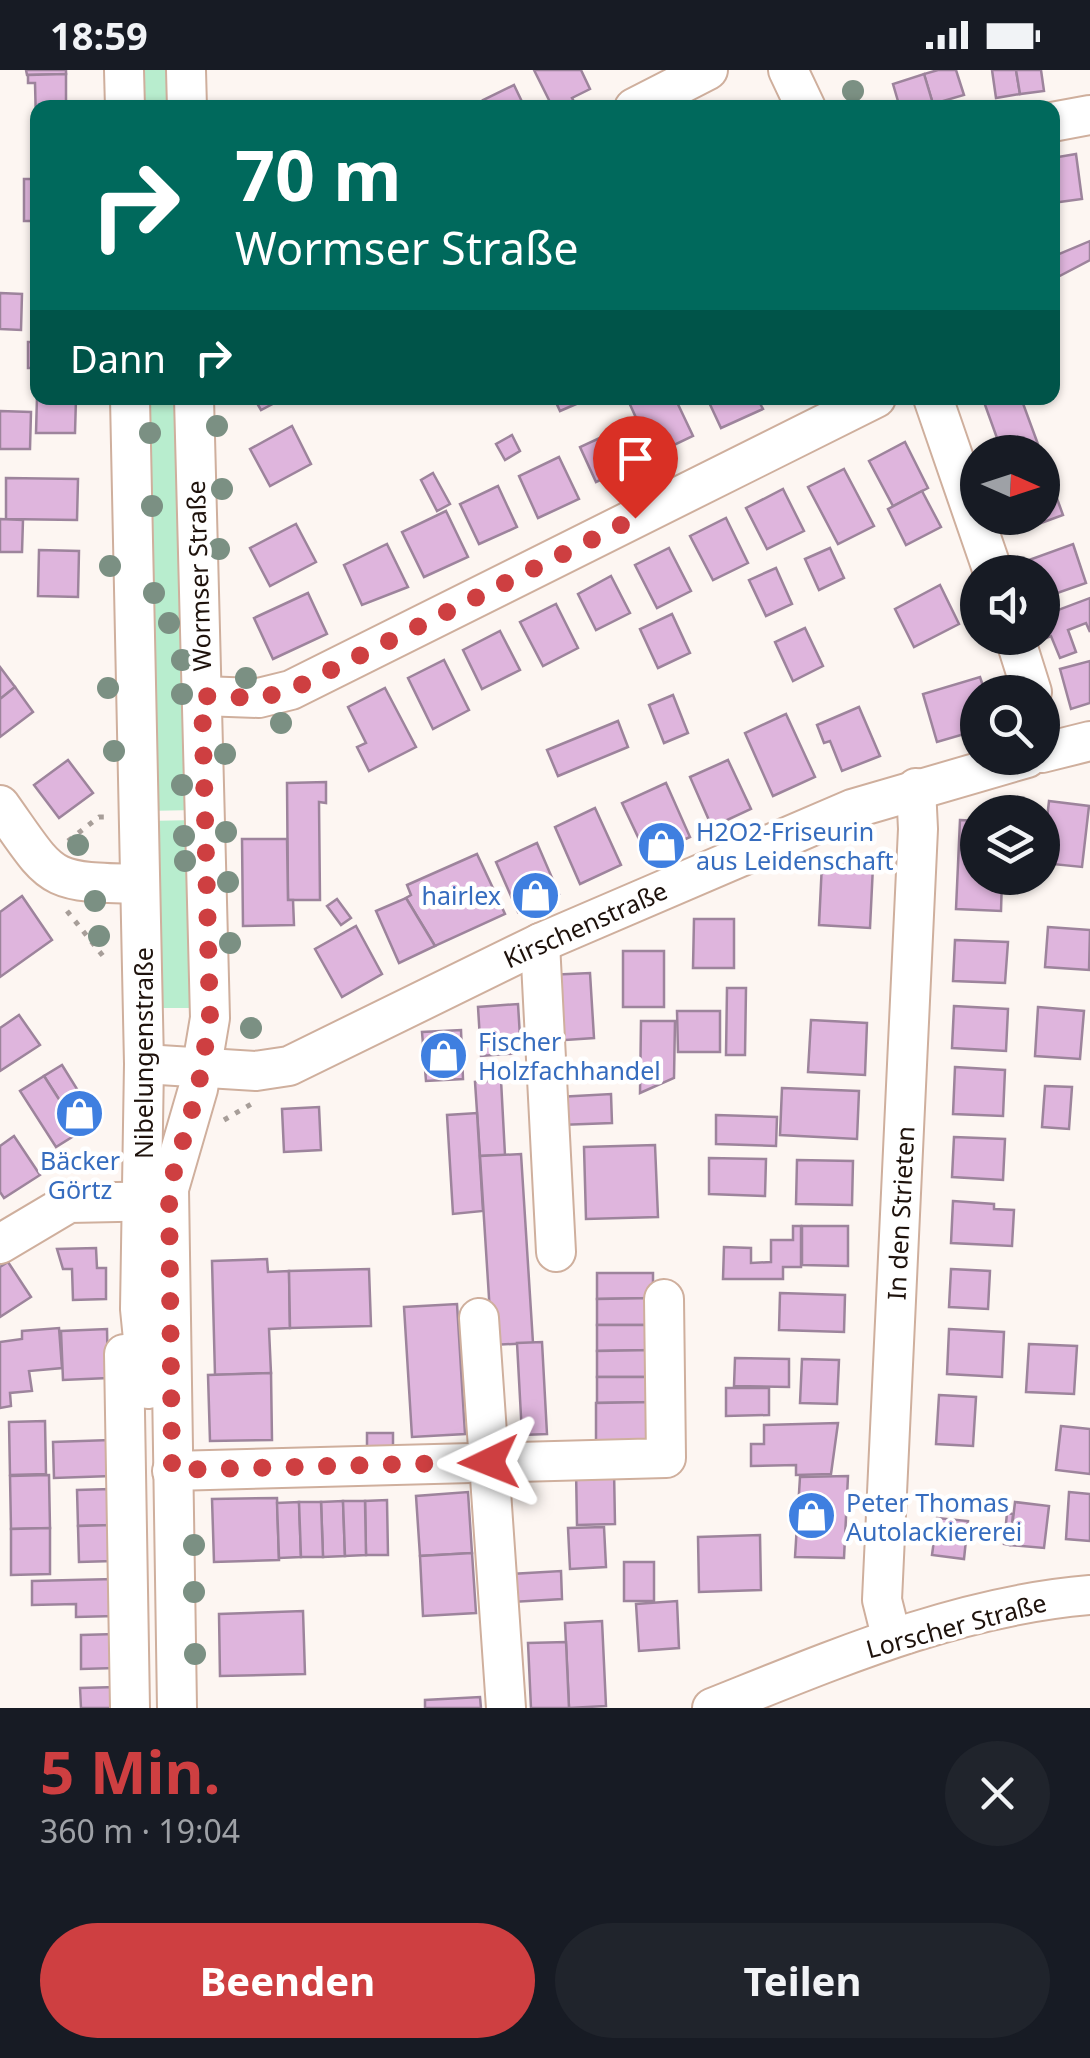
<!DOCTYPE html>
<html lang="de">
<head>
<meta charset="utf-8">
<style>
	:root { --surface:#171b24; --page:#20242c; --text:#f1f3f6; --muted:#9ea1a6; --accent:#ce3f41 }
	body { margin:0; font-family:"Noto Sans",sans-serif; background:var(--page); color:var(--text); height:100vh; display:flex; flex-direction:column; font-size:38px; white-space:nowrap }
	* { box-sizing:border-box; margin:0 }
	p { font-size:32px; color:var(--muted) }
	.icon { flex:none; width:55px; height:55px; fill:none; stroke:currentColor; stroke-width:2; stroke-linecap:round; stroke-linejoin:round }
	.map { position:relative; height:1638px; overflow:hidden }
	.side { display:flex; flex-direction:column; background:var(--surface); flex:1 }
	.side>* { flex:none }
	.top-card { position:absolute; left:30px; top:30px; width:1030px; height:305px; border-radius:20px; box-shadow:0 2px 8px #0004; background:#00695c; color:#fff; overflow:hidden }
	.needle { width:65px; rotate:93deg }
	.controls { position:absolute; left:960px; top:365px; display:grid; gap:20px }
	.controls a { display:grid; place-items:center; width:100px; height:100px; border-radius:50%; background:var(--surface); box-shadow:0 2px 8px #0004; font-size:50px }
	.pin { position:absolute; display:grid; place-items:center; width:85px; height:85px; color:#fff; margin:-102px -42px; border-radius:50% 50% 50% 0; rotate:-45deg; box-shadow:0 0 10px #0007 }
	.pin .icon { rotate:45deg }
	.me { position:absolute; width:110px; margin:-55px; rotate:268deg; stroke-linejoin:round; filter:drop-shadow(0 0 8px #0008) }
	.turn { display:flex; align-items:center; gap:35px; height:210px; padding:0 40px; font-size:45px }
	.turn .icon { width:130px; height:130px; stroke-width:2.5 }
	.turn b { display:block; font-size:70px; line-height:85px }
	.then { display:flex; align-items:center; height:95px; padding:0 40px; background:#0003; gap:20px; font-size:38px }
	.round { display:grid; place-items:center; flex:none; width:105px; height:105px; border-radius:52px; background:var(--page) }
	.head { display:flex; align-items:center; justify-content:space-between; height:170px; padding:0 40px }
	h1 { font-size:60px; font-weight:700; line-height:75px; color:var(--accent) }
	.primary-button { display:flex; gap:20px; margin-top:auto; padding:20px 40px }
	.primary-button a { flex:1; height:115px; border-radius:60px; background:var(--accent); color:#fff; font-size:40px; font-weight:700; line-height:115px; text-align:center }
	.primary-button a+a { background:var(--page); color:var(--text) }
	.status { display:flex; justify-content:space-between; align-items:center; height:70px; padding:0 50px; background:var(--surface); direction:ltr }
	.status svg { height:28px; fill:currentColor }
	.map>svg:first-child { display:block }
	.green { fill:#b8edce }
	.building { fill:#dfb5dd; stroke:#9d849c; stroke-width:2.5 }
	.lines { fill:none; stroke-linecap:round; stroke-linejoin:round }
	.minor-casing { stroke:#cfaf9d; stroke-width:42 }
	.path { stroke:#a79e99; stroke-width:5; stroke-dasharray:5 8; stroke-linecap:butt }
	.minor { stroke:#fff; stroke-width:38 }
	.tree { fill:#7b9083 }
	.route { stroke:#ce3f41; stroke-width:18; stroke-dasharray:0 32.4 }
	.labels { text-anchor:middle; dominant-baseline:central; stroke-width:9; stroke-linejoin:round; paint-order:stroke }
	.street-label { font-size:25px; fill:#1e120c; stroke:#fff }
	.shop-label { font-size:25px; fill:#366cbe; stroke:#fff; text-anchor:start }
</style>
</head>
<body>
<div class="status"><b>18:59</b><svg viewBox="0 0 49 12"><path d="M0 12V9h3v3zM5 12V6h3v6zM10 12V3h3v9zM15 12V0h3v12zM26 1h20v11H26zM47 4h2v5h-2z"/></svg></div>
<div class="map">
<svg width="1090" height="1638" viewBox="0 0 1090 1638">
	<rect width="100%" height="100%" fill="#fdf6f2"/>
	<g class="green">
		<rect x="131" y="0" width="49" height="37"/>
		<path d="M136,328h51l9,412 -51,1z"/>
		<path d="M197,750l4,188h-43l-13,-187z"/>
	</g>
	<g class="building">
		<path d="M26,0h40v4l-39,1z"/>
		<path d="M534,0h47l9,19 -18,9 4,7 -6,3h-17z"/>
		<path d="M938,0h18l8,25 -31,9 -9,-30z"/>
		<path d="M992,0h24l4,24 -24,4z"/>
		<path d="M1016,0h25l3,21 -24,3z"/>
		<path d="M66,4v34h-28l-2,15 -1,-40h-7v-8z"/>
		<path d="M924,4l9,30 -33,4 -7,-24z"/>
		<path d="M514,15l11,23h-38l-4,-8z"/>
		<path d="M1076,84l6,45 -30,4v-45z"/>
		<rect x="24" y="109" width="14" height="42"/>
		<path d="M1090,171v19l-38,20v-23z"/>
		<path d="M34,186h4v38h-5z"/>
		<path d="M0,223l22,1 -1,36 -21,-1z"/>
		<path d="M37,254l1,44h-10v-26h8z"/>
		<path d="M37,327l39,1 -1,35h-39z"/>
		<path d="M254,328h30l-23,12z"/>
		<path d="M554,328h36l-30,13z"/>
		<path d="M627,328h48l18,38 -40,19z"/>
		<path d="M707,328h50l6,11 -42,19z"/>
		<path d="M998,328h23l18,49 -37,5 -18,-50z"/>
		<path d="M0,341l31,1 -1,37h-30z"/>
		<path d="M292,356l19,38 -41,22 -20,-37z"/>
		<path d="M617,360l16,35 -37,17 -16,-35z"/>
		<path d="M512,365l8,16 -15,9 -9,-16z"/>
		<path d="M905,372l23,46 -35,18 -24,-45z"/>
		<path d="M559,387l20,42 -41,19 -19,-42z"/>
		<path d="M844,399l30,57 -36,18 -30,-57z"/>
		<path d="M433,403l17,31 -13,7 -16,-31z"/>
		<path d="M1048,404l15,41 -38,14 -4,-11h21v-42z"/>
		<path d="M6,408l72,1 -1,41 -71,-1z"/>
		<path d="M498,416l19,41 -38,17 -19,-40z"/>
		<path d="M783,419l21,42 -37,18 -21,-41z"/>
		<path d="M922,421l19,36 -35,18 -18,-36z"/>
		<path d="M446,441l22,46 -44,20 -22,-45z"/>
		<path d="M726,448l22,45 -35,17 -23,-44z"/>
		<path d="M0,449l23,1 -1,32h-22z"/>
		<path d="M296,454l20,38 -46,24 -20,-38z"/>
		<path d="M387,474l21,43 -46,18 -18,-40z"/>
		<path d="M1073,474l13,39 -43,15 -1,-26h-9l-4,-12z"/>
		<path d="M669,478l22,43 -34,17 -22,-43z"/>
		<path d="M830,478l14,30 -25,12 -14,-31z"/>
		<path d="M39,480l40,1 -1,46 -40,-1z"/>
		<path d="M776,498l16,36 -26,12 -17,-36z"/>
		<path d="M611,506l19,37 -34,17 -18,-36z"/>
		<path d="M940,515l19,39 -45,23 -19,-38z"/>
		<path d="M308,523l19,41 -54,25 -19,-41z"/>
		<path d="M1090,528v34l-4,-9 -18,7 8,22 -16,6 -9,-22 -15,6 -1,-4h7v-22z"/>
		<path d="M556,534l22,44 -35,18 -23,-44z"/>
		<path d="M672,544l18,39 -32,15 -18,-39z"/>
		<path d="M805,558l18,38 -30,15 -18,-39z"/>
		<path d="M500,561l20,39 -38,19 -19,-39z"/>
		<path d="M444,590l25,50 -36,19 -25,-51z"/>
		<path d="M1090,591v42l-19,6 -11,-40z"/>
		<path d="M0,597l15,20 -15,12z"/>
		<path d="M980,607l5,15h-7v38l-41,12 -14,-48z"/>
		<path d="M15,617l18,25 -33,25v-38z"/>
		<path d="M385,618l31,59 -47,24 -12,-24 9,-4 -18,-36z"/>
		<path d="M673,625l15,38 -24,10 -15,-38z"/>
		<path d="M859,637l21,49 -38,15 -12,-30 -6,2 -7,-18z"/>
		<path d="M786,644l29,63 -42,19 -28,-63z"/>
		<path d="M618,651l10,26 -70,29 -11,-26z"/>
		<path d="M68,690l25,33 -34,25 -25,-33z"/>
		<path d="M728,690l23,49 -39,18 -22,-50z"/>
		<path d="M326,712v21l-7,-1 1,98h-32l-1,-117z"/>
		<path d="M666,713l24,54 -43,19 -25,-53z"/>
		<path d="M1049,731l40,5 -7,61 -40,-4z"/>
		<path d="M595,738l26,57 -41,19 -25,-57z"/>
		<path d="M960,750l18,1v57h24l-1,33 -45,-2z"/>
		<path d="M242,769h45l1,61h5l1,25 -51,1z"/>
		<path d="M537,773l22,51 -41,18 -22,-50z"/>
		<path d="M477,784l28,60 -70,32 -29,-48 5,-3 -4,-10z"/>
		<path d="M822,793l51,3 -3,62 -51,-3z"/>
		<path d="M22,826l30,44 -52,37v-65z"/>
		<path d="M406,828l29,48 -36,17 -23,-52z"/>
		<path d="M337,829l14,19 -10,7 -14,-19z"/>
		<path d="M694,849h40v49h-41z"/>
		<path d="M356,856l26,48 -40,23 -27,-48z"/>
		<path d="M1048,857l42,3 -1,40 -44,-3z"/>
		<path d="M955,870l53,2 -3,41 -52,-2z"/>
		<rect x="623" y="881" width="41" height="56"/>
		<path d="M590,903l4,65 -43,3 -4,-66z"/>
		<path d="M727,918h19l-1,67h-19z"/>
		<path d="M518,934l3,49 -40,3 -3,-49z"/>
		<path d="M954,936l54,3 -2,42 -54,-3z"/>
		<path d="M1038,937l46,4 -4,48 -45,-3z"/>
		<path d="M677,941h43v41h-42z"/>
		<path d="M19,945l21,30 -40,26v-43z"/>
		<path d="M811,950l56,3 -2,52 -57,-3z"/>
		<path d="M641,951h34l-1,57 -34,15z"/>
		<path d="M461,960l2,49 -37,2 -4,-49z"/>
		<path d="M62,995l33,53 -17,11 -34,-53z"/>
		<path d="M955,997l50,3 -2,46 -50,-2z"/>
		<path d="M44,1006l36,56 -24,15 -36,-56z"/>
		<path d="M501,1010l4,75 -25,1 -5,-74z"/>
		<path d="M1045,1016l27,1 -3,42 -27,-2z"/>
		<path d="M782,1018l77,3 -2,48 -77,-4z"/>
		<path d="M611,1024l1,29 -53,2 -1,-28z"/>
		<path d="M319,1037l2,43 -37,2 -2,-43z"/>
		<path d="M477,1043l6,98 -30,3 -6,-99z"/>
		<path d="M716,1045l61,2 -1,29 -60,-2z"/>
		<path d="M14,1066l26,39 -36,23 -4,-6v-46z"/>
		<path d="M954,1067l51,2 -2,41 -51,-3z"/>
		<path d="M655,1075l3,72 -72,2 -2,-72z"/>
		<path d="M521,1084l12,189 -41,2 -12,-189z"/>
		<path d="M709,1088l57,1 -1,37 -56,-2z"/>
		<path d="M797,1090l56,1 -1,44 -56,-1z"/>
		<path d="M953,1131l41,3v5l20,1 -2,36 -61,-3z"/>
		<path d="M793,1156h8v41h-18v12h-60l1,-32 27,1v15l20,-1v-22h22z"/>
		<path d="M802,1156h46v40l-46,-1z"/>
		<path d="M96,1178l1,20h9v31l-33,1 -1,-31h-9l-6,-20z"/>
		<path d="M267,1189l1,13 21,-1 1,57 -21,1 2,44 -56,2 -3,-114z"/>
		<path d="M8,1192l23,35 -31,20v-50z"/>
		<path d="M369,1199l2,57 -81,2 -1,-57z"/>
		<path d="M951,1199l39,2 -2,38 -39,-2z"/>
		<path d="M597,1203h56v25l-56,1z"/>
		<path d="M780,1223l65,2 -1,37 -65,-2z"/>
		<path d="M653,1228v27h-56v-26z"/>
		<path d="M457,1234l8,130 -53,3 -8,-130z"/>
		<path d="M597,1255h56v25l-56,1z"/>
		<path d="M59,1258l3,40 -33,3 3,20 -22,2 1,13 -11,2v-66l22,-3v-8z"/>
		<path d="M107,1259l1,49 -45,2 -2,-49z"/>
		<path d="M949,1259l55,3 -2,45 -55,-3z"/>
		<path d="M542,1272l5,92 -25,1 -5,-92z"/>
		<path d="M1029,1274l48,2 -3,48 -48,-2z"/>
		<path d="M653,1280v27h-56v-26z"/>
		<path d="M735,1288l54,1v28l-55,-1z"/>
		<path d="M802,1289l37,1 -2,44 -37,-1z"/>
		<path d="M271,1303l1,67 -62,1 -2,-66z"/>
		<path d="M597,1307h56l1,25 -57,1z"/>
		<path d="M726,1318h43v27l-43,1z"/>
		<path d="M939,1325l37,2 -3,49 -37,-2z"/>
		<path d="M654,1332v43l-58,1v-43z"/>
		<path d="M45,1351l1,53 -36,1 -1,-53z"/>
		<path d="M838,1353l-7,51 -35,1v-10l-45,1v-22h13v-19z"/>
		<path d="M1061,1356l29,3v45l-34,-4z"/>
		<path d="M367,1363h26v16l-26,1z"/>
		<path d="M110,1370l1,36 -57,2 -1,-36z"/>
		<path d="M576,1400h38l1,54 -38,1z"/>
		<path d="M49,1405l1,53 -39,1 -1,-53z"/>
		<path d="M848,1406l-4,82 -49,-1 5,-80z"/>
		<path d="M111,1419l1,36 -34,1 -1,-36z"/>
		<path d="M468,1422l4,61 -52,3 -4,-60z"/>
		<path d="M1069,1422l21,2v47l-24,-2z"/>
		<path d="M277,1428l2,62 -65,2 -2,-63z"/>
		<path d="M387,1430l1,55h-22l-1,-54z"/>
		<path d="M343,1431l2,55 -22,1 -2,-55z"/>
		<path d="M343,1431h22l1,54 -21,1z"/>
		<path d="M299,1432l2,55 -22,1 -2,-55z"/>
		<path d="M299,1432h22l2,55h-22z"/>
		<path d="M1015,1432l34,4 -5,42 -34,-3z"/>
		<path d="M1007,1443l6,1 -3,31 -6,-1z"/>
		<path d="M937,1448l31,3 -4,38 -32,-4z"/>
		<path d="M112,1455l1,36 -34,1 -1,-36z"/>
		<path d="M604,1457l2,40 -36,2 -2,-41z"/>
		<path d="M50,1458v46l-39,1v-46z"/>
		<path d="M760,1465l1,55 -62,2 -1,-55z"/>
		<path d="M472,1483l4,60 -53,3 -3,-60z"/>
		<rect x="624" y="1492" width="30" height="39"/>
		<path d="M561,1501l1,28 -50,3 -1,-28z"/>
		<path d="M114,1509l1,37 -39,1v-13l-44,1v-24z"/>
		<path d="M677,1531l2,47 -40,3 -3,-47z"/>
		<path d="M303,1541l2,63 -85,2 -1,-62z"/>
		<path d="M602,1551l4,85 -37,2 -4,-85z"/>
		<path d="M115,1564l1,34 -35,1v-34z"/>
		<path d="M566,1572l3,66h-38l-3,-65z"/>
		<path d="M116,1617l1,21h-36l-1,-20z"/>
		<path d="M480,1627l1,11h-56v-8z"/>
	</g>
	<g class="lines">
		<defs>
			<g id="minor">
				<path d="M124,0l1,38"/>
				<path d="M186,0l1,38"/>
				<path d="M788,0l18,38"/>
				<path d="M634,38l74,-38"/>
				<path d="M1052,52l38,-7"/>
				<path d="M130,328l14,666 -4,245 8,80"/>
				<path d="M933,328l60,174"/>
				<path d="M1015,568l17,54"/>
				<path d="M202,626l57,2 32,-8 585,-292"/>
				<path d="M1042,683l48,-12"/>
				<path d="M0,735c54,76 45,77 140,79"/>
				<path d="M540,873l16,309"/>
				<path d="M144,994l112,7 33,-5 251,-123 312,-134 175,-51"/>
				<path d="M0,1174l69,-41 97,-2"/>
				<path d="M479,1248l27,390"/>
				<path d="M124,1284l6,354"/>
				<path d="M172,1401l494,-13 -2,-159"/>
				<path d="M891,1566l-9,-36 36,-771 -2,-41"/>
				<path d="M177,1638l-8,-519 29,-100 12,-71 -16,-620"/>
				<path d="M712,1638c123,-49 245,-102 378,-113"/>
			</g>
		</defs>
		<use href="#minor" class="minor-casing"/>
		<g class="path">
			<path d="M68,771l31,-24h10"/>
			<path d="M67,841l40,50"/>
			<path d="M224,1050l29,-17"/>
		</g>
		<use href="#minor" class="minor"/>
	</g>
	<g class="tree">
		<circle cx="853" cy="21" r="11"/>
		<circle cx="217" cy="356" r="11"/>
		<circle cx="150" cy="363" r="11"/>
		<circle cx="222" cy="419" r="11"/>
		<circle cx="152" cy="436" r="11"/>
		<circle cx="219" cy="479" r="11"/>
		<circle cx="110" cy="496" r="11"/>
		<circle cx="154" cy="523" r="11"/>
		<circle cx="169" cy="553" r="11"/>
		<circle cx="182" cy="590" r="11"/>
		<circle cx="246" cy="608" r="11"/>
		<circle cx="108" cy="618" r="11"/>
		<circle cx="182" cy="624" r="11"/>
		<circle cx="281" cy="653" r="11"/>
		<circle cx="114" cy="681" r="11"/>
		<circle cx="225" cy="684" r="11"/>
		<circle cx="182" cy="715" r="11"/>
		<circle cx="226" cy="762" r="11"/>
		<circle cx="184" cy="766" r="11"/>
		<circle cx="78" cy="775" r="11"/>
		<circle cx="185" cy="791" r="11"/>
		<circle cx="228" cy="812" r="11"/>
		<circle cx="95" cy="831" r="11"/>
		<circle cx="99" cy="866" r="11"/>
		<circle cx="230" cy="873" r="11"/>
		<circle cx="251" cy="958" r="11"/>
		<circle cx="194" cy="1475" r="11"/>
		<circle cx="194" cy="1522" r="11"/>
		<circle cx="195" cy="1584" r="11"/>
	</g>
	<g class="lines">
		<path class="route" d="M489,1392l-317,8 -3,-281 29,-100 12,-71 -8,-322 58,2 31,-8 344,-172"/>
	</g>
	<defs>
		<symbol id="shop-disc" viewBox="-11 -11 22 22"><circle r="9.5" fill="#3f7fe0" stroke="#fff"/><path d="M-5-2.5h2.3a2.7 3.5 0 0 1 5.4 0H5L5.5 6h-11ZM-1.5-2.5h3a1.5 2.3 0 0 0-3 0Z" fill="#fff"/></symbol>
	</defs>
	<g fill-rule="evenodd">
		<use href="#shop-disc" x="634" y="748" width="55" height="55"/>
		<use href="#shop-disc" x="508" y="798" width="55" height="55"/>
		<use href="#shop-disc" x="416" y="958" width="55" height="55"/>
		<use href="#shop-disc" x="52" y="1016" width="55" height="55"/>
		<use href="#shop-disc" x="784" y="1418" width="55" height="55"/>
	</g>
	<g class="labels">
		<g class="street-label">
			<text transform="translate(198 506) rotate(-92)">Wormser Straße</text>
			<text transform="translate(585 854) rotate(-24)">Kirschenstraße</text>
			<text transform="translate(143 983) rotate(-90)">Nibelungenstraße</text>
			<text transform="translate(900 1143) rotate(-87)">In den Strieten</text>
			<text transform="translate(956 1555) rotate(-15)">Lorscher Straße</text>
		</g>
		<g class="shop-label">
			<text x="696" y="761">H2O2-Friseurin<tspan x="696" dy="29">aus Leidenschaft</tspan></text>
			<text x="501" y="825" text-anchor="end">hairlex</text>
			<text x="478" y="971">Fischer<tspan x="478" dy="29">Holzfachhandel</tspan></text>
			<text x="80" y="1090" text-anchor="middle">Bäcker<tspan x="80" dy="29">Görtz</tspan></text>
			<text x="846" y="1432">Peter Thomas<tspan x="846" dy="29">Autolackiererei</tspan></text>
		</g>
	</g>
</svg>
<div class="controls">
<a><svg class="needle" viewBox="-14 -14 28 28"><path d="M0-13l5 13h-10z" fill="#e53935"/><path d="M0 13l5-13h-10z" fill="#9ea1a6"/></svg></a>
<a><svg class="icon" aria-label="sound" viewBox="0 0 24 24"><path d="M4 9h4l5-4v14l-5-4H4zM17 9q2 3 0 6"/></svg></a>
<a><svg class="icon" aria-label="search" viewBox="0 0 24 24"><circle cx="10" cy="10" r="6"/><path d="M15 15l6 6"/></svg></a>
<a><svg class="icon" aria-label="layers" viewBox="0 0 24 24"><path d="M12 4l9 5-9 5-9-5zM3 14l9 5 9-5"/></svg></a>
</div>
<div class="pin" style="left:635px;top:448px;background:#d93025"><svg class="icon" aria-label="arrive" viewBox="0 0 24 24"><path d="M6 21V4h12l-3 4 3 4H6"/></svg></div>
<svg class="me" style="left:489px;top:1392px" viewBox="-20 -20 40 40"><path d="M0-17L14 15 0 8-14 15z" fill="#ce3f41" stroke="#fff" stroke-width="4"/></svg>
<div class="top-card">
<div class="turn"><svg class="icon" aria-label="right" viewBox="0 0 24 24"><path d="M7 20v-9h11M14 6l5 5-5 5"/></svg><div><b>70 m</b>Wormser Straße</div></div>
<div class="then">Dann<svg class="icon" aria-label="right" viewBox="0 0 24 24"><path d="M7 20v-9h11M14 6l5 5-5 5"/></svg></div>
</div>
</div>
<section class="side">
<div class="head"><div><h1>5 Min.</h1><p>360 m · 19:04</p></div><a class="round"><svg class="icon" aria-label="close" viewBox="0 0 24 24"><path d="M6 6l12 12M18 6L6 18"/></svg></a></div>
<div class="primary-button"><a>Beenden</a><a>Teilen</a></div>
</section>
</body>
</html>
